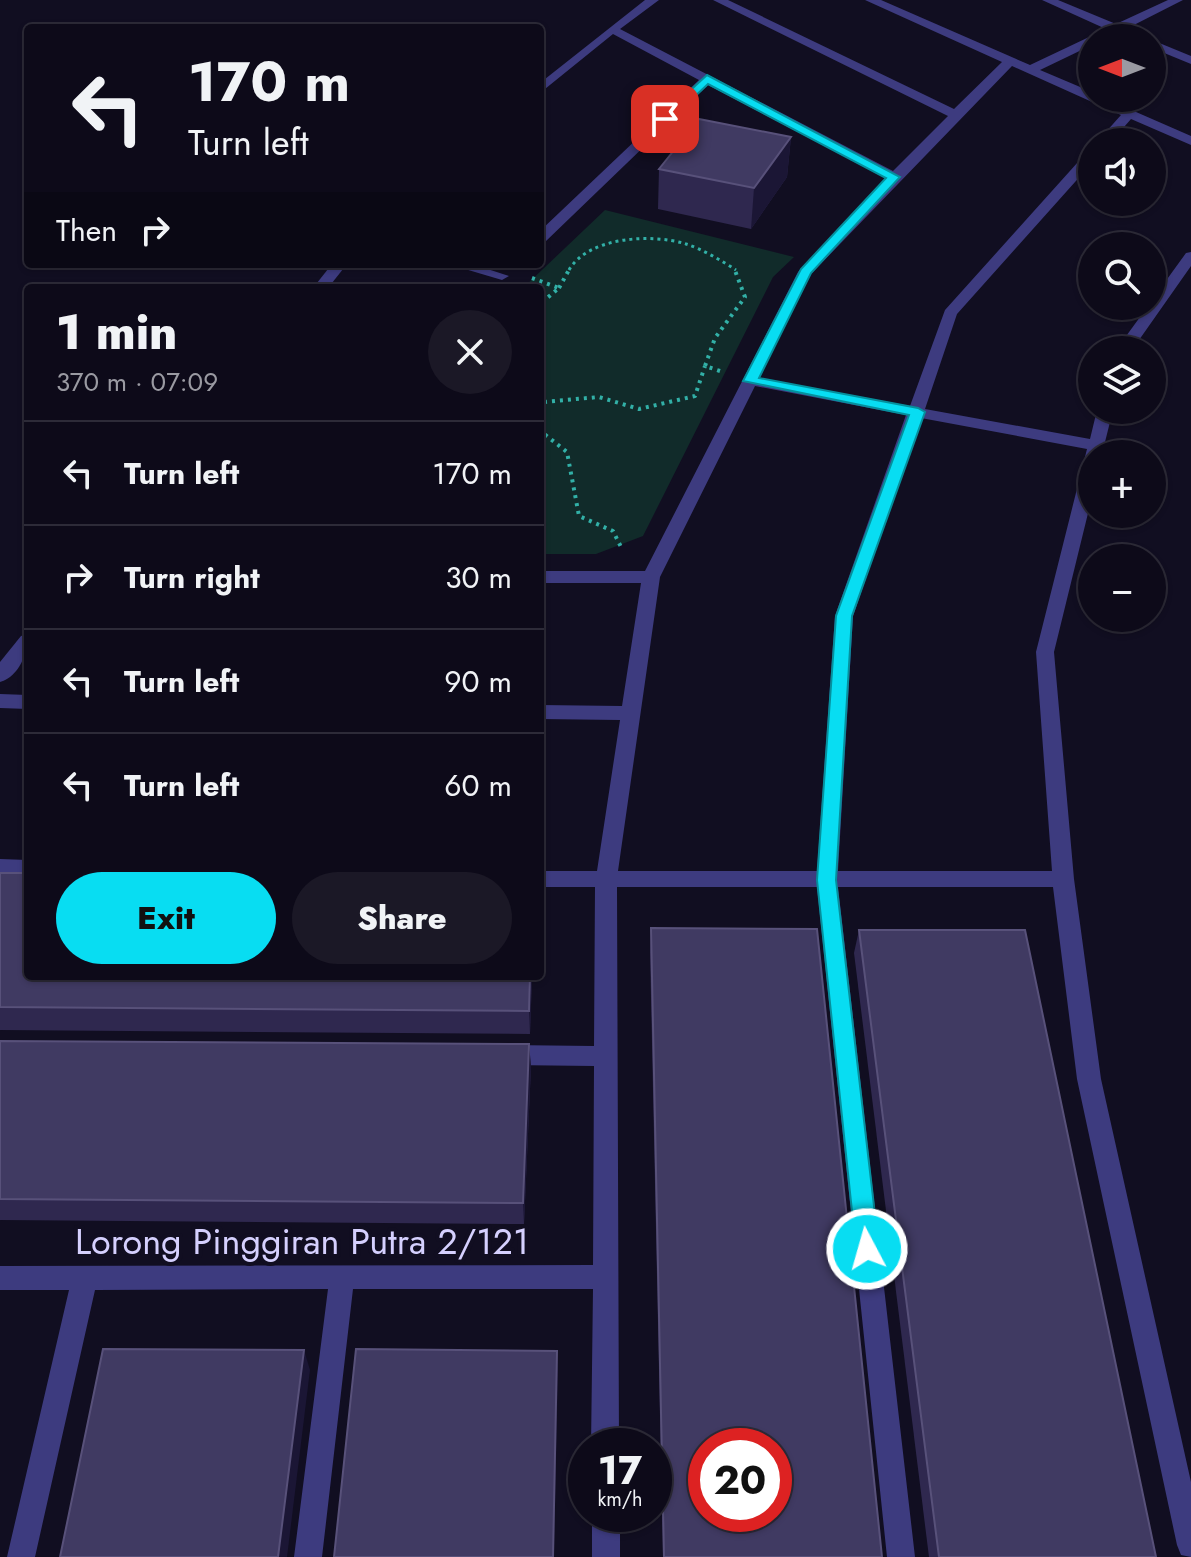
<!DOCTYPE html>
<html lang="en">
<head>
<meta charset="utf-8">
<style>
	:root { --surface:#0d0a19; --page:#1b1826; --text:#f1f3f6; --muted:#9a9aa2; --line:#2d2b38; --accent:#08ddf2 }
	body { margin:0; font-family:Jost,sans-serif; background:var(--page); color:var(--text); height:100vh; display:flex; flex-direction:column; font-size:30px; white-space:nowrap }
	* { box-sizing:border-box; margin:0 }
	p { font-size:26px; color:var(--muted) }
	.icon { flex:none; width:44px; height:44px; fill:none; stroke:currentColor; stroke-width:2; stroke-linecap:round; stroke-linejoin:round }
	.map { position:relative; flex:1; overflow:hidden }
	.sheet { position:absolute; left:24px; top:284px; width:520px; height:696px; display:flex; flex-direction:column; background:var(--surface); border-radius:8px; box-shadow:0 2px 6px #0004,0 0 0 2px var(--line) }
	.sheet>* { flex:none }
	.guide { position:absolute; left:24px; top:24px; width:520px; height:244px; border-radius:8px; box-shadow:0 2px 6px #0004,0 0 0 2px var(--line); background:#0d0a19; color:var(--text); overflow:hidden }
	.needle { width:52px; rotate:270deg }
	.tools { position:absolute; left:1078px; top:24px; display:grid; gap:16px }
	.tools a { display:grid; place-items:center; width:88px; height:88px; border-radius:50%; background:var(--surface); box-shadow:0 2px 6px #0004,0 0 0 2px var(--line); font-size:40px }
	.speed { position:absolute; left:568px; top:1428px; display:flex; gap:16px; font-size:40px; font-weight:700; text-align:center }
	.speed>* { display:grid; place-content:center; width:104px; height:104px; border-radius:50%; background:var(--surface); box-shadow:0 2px 6px #0004,0 0 0 2px var(--line); line-height:1 }
	.speed small { font-size:20px; font-weight:400 }
	.speed .limit { border:12px solid #d22; background:#fff; color:#111 }
	.pin { position:absolute; display:grid; place-items:center; width:68px; height:68px; color:#fff; margin:-34px; border-radius:16px; box-shadow:0 4px 12px #0006 }
	.me { position:absolute; width:88px; margin:-44px; rotate:354deg; stroke-linejoin:round; filter:drop-shadow(0 0 6px #0008) }
	.turn { display:flex; align-items:center; gap:28px; height:168px; padding:0 32px; font-size:36px }
	.turn .icon { width:104px; height:104px; stroke-width:2.5 }
	.turn b { display:block; font-size:56px; line-height:68px }
	.then { display:flex; align-items:center; height:76px; padding:0 32px; background:#0003; gap:16px; font-size:30px }
	.round { display:grid; place-items:center; flex:none; width:84px; height:84px; border-radius:42px; background:var(--page) }
	.summary { display:flex; align-items:center; justify-content:space-between; height:136px; padding:0 32px }
	h1 { font-size:48px; font-weight:800; line-height:60px }
	.cta { display:flex; gap:16px; margin-top:auto; padding:16px 32px }
	.cta a { flex:1; height:92px; border-radius:48px; background:var(--accent); color:#111; font-size:32px; font-weight:800; line-height:92px; text-align:center }
	.cta a+a { background:var(--page); color:var(--text) }
	ul { padding:0; list-style:none }
	li { display:flex; align-items:center; gap:24px; height:104px; padding:0 32px; border-top:2px solid var(--line) }
	li div { flex:1 }
	li b { display:block; font-size:30px }
	li em { font-style:normal }
	.map>svg:first-child { display:block }
	.green { fill:#112b2a }
	.lines { fill:none; stroke-linecap:round; stroke-linejoin:round }
	.path-far1 { stroke:#32b0a7; stroke-width:3; stroke-dasharray:3 4; stroke-linecap:butt }
	.path { stroke:#32b0a7; stroke-width:4; stroke-dasharray:3 5; stroke-linecap:butt }
	.minor { fill:#3d3b7f; fill-rule:evenodd }
	.wall { fill:#2f284f }
	.shaded-wall { fill:#1b1635 }
	.building { fill:#403a62; stroke:#58517a; stroke-width:2; fill-rule:evenodd }
	.route { fill:#08ddf2; stroke:#05909d; stroke-width:2 }
	.labels { text-anchor:middle; dominant-baseline:central; stroke-width:8; stroke-linejoin:round; paint-order:stroke }
	.near-street-label { font-size:36px; fill:#d5d0fe; stroke:#110e21 }
</style>
</head>
<body>
<div class="map">
<svg width="1191" height="1557" viewBox="0 0 1191 1557">
	<rect width="100%" height="100%" fill="#110e21"/>
	<path class="green" d="M605,210l189,47 -21,20 -130,259 -47,18h-56v-266h-17z"/>
	<g class="lines">
		<path class="path-far1" d="M569,270c19,-33 82,-37 117,-26 16,5 36,17 50,26"/>
		<g class="path">
			<path d="M532,278l27,10 -19,16"/>
			<path d="M559,288l11,-20"/>
			<path d="M720,371l-15,-5 10,-28 30,-41 -11,-29"/>
			<path d="M540,397l4,5 -1,31 24,19 12,64 34,15 9,18"/>
			<path d="M544,402l55,-5 40,12 56,-13 10,-30"/>
		</g>
		<g class="minor">
			<path d="M645,0h14l-39,29 273,142 55,-55 -235,-116h15l226,109 48,-47 -137,-62h16l149,65 76,-36 -64,-29h16l58,24 52,-24h15l-57,29 18,9h-16l-11,-5 -10,5h-15v7l-52,25 52,22v6h12l87,38v9l-60,-26 -20,23h-14l24,-27 -109,-49 -201,208 -52,104 151,28 35,-96 142,-158 5,-1v12l-135,151 -32,95 165,30 7,-29h16l-11,44h-10v43l-38,155 20,227 27,200 90,403v75l-10,-2 -4,-10 -100,-466 -24,-192h-215l77,670h-28l-70,-670h-200l2,559h-28l2,-157h-240l-31,268h-28l34,-268 -233,1 -60,267h-28l62,-267h-69v-24l593,-1 1,-199 -90,-1 -8,-3 -4,-7 4,-7 8,-3 90,1 1,-159h-55v-16h57l23,-151 -80,-1v-14l82,1 19,-123h-101v-12h105l153,-299 88,-94 -178,-93 -163,157 -5,1v-12l159,-151 -86,-46 -73,59v-10zM755,386l151,29 -71,201 -18,255h-199l42,-294zM921,418l166,31 -51,203 16,219h-214l15,-255z"/>
			<path d="M1152,40l39,16v8l-39,-16z"/>
			<path d="M1191,252v14l-59,84h-16l32,-44h4v-6l34,-47z"/>
			<path d="M332,264h15l-19,24h-15z"/>
			<path d="M448,264h24l37,12 -7,4z"/>
			<path d="M28,634c0,18 -8,42 -28,48v-20l21,-26z"/>
			<path d="M0,694l28,1v14l-28,-1z"/>
			<path d="M0,859l28,1v16l-28,-1z"/>
			<rect x="592" y="1514" width="28" height="43"/>
		</g>
	</g>
	<g class="wall">
		<path d="M791,137l-4,40 -36,52 -93,-20 1,-40z"/>
		<path d="M0,873l532,103 -2,58 -530,-4z"/>
		<path d="M651,928l231,629h-219l-13,-605z"/>
		<path d="M859,930l297,627h-227l-75,-604z"/>
		<path d="M0,1041l529,3 2,23 -7,157 -524,-4z"/>
	</g>
	<g class="shaded-wall">
		<path d="M791,137l-4,40 -36,52 3,-41z"/>
		<path d="M530,976h2l-2,58 -1,-23z"/>
		<path d="M529,1044l2,23 -7,157 -1,-21z"/>
		<path d="M304,1350l6,20 -23,187h-9z"/>
		<path d="M557,1351l1,20 -4,186h-1z"/>
	</g>
	<g class="building">
		<path d="M699,119l92,18 -37,51 -95,-19z"/>
		<path d="M0,873h28v103h502l-1,35 -529,-4z"/>
		<path d="M651,928l166,1 65,628h-218zM706,1446h68v68h-68z"/>
		<path d="M859,930h166l131,627h-217z"/>
		<path d="M0,1041l529,3 -6,159 -523,-4z"/>
		<path d="M103,1349l201,1 -26,207h-218z"/>
		<path d="M356,1349l201,2 -4,206h-219z"/>
	</g>
	<path class="route" d="M707,75l193,102 -89,96 -52,105 159,30 7,4 -73,204 -16,264 43,369 -4,7 -8,3 -8,-3 -3,-7 -39,-369 19,-264 73,-201 -166,-34 58,-112 85,-91 -178,-94 -39,37h-8v-4z"/>
	<g class="labels">
		<g class="near-street-label">
			<text x="302" y="1241">Lorong Pinggiran Putra 2/121</text>
		</g>
	</g>
</svg>
<div class="tools">
<a><svg class="needle" viewBox="-14 -14 28 28"><path d="M0-13l5 13h-10z" fill="#e53935"/><path d="M0 13l5-13h-10z" fill="#9a9aa2"/></svg></a>
<a><svg class="icon" aria-label="sound" viewBox="0 0 24 24"><path d="M4 9h4l5-4v14l-5-4H4zM17 9q2 3 0 6"/></svg></a>
<a><svg class="icon" aria-label="search" viewBox="0 0 24 24"><circle cx="10" cy="10" r="6"/><path d="M15 15l6 6"/></svg></a>
<a><svg class="icon" aria-label="layers" viewBox="0 0 24 24"><path d="M12 4l9 5-9 5-9-5zM3 14l9 5 9-5"/></svg></a>
<a>+</a>
<a>−</a>
</div>
<div class="speed"><div>17<small>km/h</small></div><div class="limit">20</div></div>
<div class="pin" style="left:665px;top:119px;background:#d93025"><svg class="icon" aria-label="arrive" viewBox="0 0 24 24"><path d="M6 21V4h12l-3 4 3 4H6"/></svg></div>
<svg class="me" style="left:867px;top:1249px" viewBox="-20 -20 40 40"><circle r="17" fill="#08ddf2" stroke="#fff" stroke-width="3"/><path d="M0-11L8 9 0 5-8 9z" fill="#fff"/></svg>
<div class="guide">
<div class="turn"><svg class="icon" aria-label="left" viewBox="0 0 24 24"><path d="M17 20v-9H6M10 6l-5 5 5 5"/></svg><div><b>170 m</b>Turn left</div></div>
<div class="then">Then<svg class="icon" aria-label="right" viewBox="0 0 24 24"><path d="M7 20v-9h11M14 6l5 5-5 5"/></svg></div>
</div>
<section class="sheet">
<div class="summary"><div><h1>1 min</h1><p>370 m · 07:09</p></div><a class="round"><svg class="icon" aria-label="close" viewBox="0 0 24 24"><path d="M6 6l12 12M18 6L6 18"/></svg></a></div>
<ul>
<li><svg class="icon" aria-label="left" viewBox="0 0 24 24"><path d="M17 20v-9H6M10 6l-5 5 5 5"/></svg><div><b>Turn left</b></div><em>170 m</em></li>
<li><svg class="icon" aria-label="right" viewBox="0 0 24 24"><path d="M7 20v-9h11M14 6l5 5-5 5"/></svg><div><b>Turn right</b></div><em>30 m</em></li>
<li><svg class="icon" aria-label="left" viewBox="0 0 24 24"><path d="M17 20v-9H6M10 6l-5 5 5 5"/></svg><div><b>Turn left</b></div><em>90 m</em></li>
<li><svg class="icon" aria-label="left" viewBox="0 0 24 24"><path d="M17 20v-9H6M10 6l-5 5 5 5"/></svg><div><b>Turn left</b></div><em>60 m</em></li>
</ul>
<div class="cta"><a>Exit</a><a>Share</a></div>
</section>
</div>
</body>
</html>
